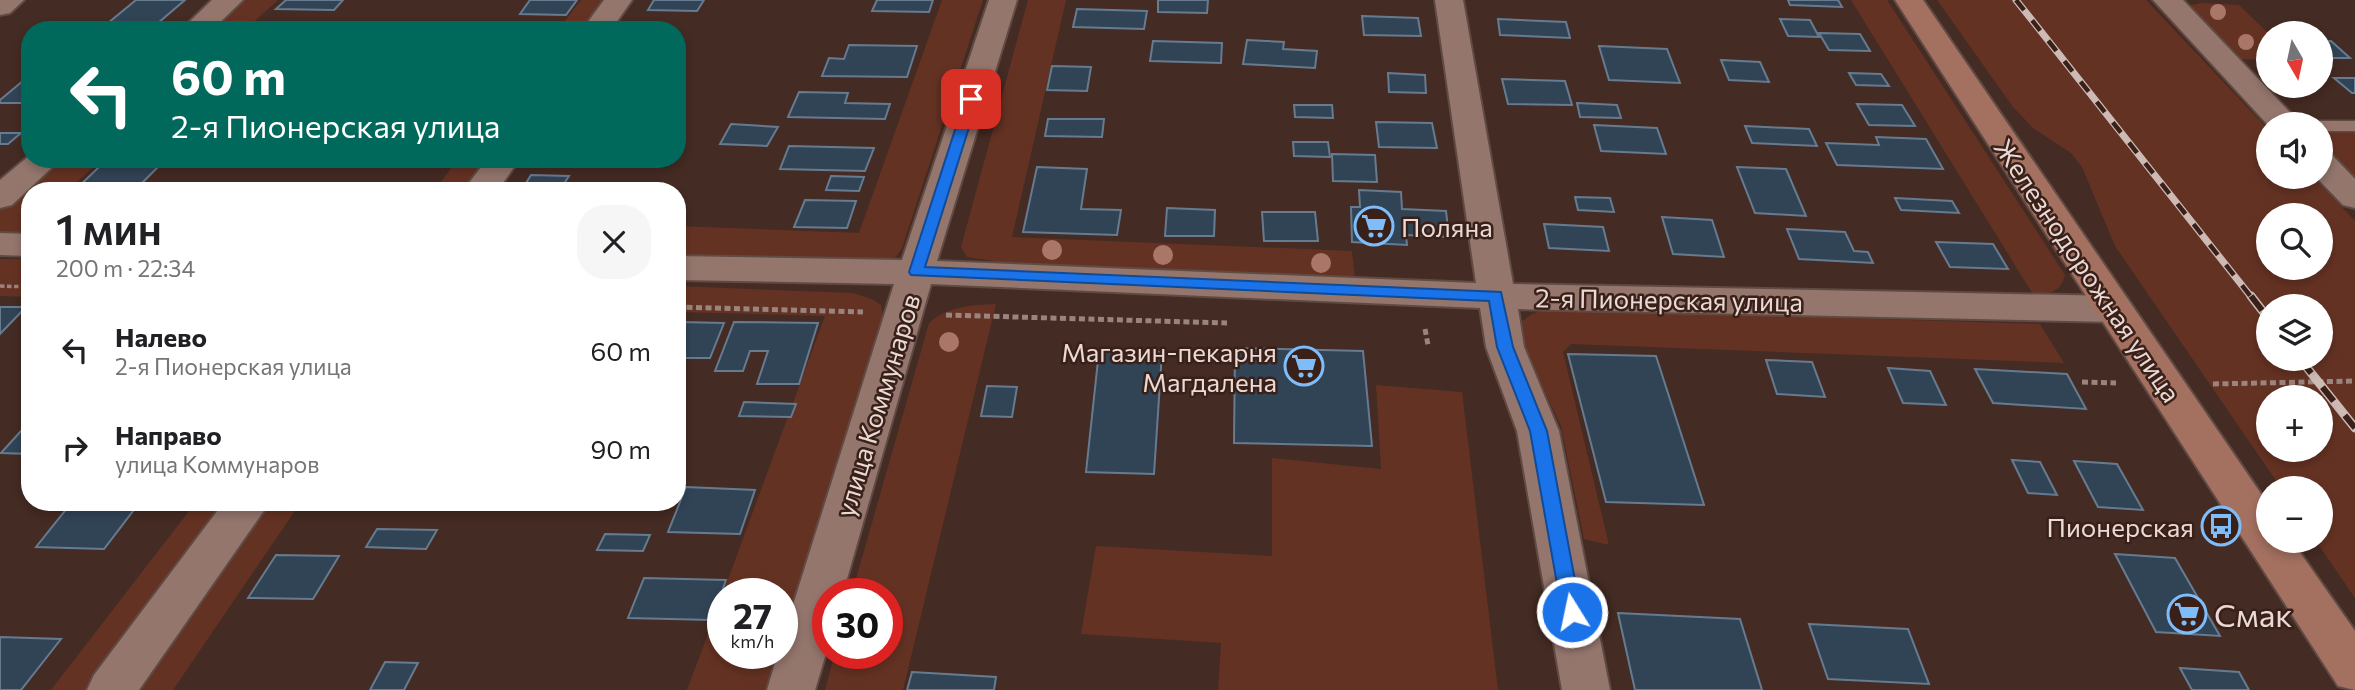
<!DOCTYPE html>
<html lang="ru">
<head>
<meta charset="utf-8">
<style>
	:root { --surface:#fff; --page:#f6f6f6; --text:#202124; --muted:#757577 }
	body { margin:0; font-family:Commissioner,sans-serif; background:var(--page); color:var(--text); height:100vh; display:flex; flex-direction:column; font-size:26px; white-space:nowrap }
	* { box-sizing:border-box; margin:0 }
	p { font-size:23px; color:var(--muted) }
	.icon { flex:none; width:38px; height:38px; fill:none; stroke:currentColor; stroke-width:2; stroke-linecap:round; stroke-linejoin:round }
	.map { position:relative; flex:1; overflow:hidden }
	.details { position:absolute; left:21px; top:182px; width:665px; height:329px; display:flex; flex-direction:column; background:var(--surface); border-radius:28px; box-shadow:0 4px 10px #0003 }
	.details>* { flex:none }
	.hud { position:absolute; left:21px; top:21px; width:665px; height:147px; border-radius:28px; box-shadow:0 4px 10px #0003; background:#00695c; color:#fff; overflow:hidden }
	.needle { width:46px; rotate:171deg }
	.buttons { position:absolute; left:2256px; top:21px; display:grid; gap:14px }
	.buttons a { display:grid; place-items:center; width:77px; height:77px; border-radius:50%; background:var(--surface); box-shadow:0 4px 10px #0003; font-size:35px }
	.speed { position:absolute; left:707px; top:578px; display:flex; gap:14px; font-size:35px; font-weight:700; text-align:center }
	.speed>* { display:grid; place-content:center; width:91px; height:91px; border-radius:50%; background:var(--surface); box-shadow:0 4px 10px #0003; line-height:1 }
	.speed small { font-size:18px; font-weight:400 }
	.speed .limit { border:10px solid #d22; background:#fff; color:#111 }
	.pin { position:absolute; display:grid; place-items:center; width:60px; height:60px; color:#fff; margin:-30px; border-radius:14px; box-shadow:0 4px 10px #0006 }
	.me { position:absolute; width:77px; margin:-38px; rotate:350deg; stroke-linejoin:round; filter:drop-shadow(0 0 5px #0008) }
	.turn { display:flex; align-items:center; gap:24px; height:147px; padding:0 35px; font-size:32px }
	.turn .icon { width:91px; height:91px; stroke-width:2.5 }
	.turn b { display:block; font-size:49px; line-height:60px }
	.round { display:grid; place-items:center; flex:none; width:74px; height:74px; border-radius:28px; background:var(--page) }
	.headline { display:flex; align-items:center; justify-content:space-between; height:119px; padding:0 35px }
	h1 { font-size:42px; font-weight:600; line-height:52px }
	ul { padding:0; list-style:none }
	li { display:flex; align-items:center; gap:21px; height:98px; padding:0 35px }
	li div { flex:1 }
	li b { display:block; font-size:26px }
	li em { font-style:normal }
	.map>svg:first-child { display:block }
	.green { fill:#643223; fill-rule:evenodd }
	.building { fill:#314456; stroke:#677b90; stroke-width:2 }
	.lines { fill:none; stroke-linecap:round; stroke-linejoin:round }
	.service-casing { stroke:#604a44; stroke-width:3 }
	.minor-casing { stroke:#604a44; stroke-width:4 }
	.tertiary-casing { stroke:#604a44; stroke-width:4 }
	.secondary-casing { stroke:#604a44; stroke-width:4 }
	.path-far1 { stroke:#99847e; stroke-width:3.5; stroke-dasharray:4.5 2.5; stroke-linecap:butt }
	.path { stroke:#99847e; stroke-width:5; stroke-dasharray:6 3.5; stroke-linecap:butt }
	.service { fill:#94766d; fill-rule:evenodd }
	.minor { fill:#94766d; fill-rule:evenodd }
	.tertiary { fill:#94766d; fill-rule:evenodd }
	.secondary { fill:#a47060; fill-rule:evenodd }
	.rail-far1-casing { stroke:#cdbab5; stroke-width:7 }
	.rail-casing { stroke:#cdbab5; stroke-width:9 }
	.rail-far1 { stroke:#392119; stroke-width:4.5; stroke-dasharray:13; stroke-linecap:butt }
	.rail { stroke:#392119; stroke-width:6; stroke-dasharray:18; stroke-linecap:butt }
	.tree { fill:#a97667 }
	.route { fill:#1a73e8; stroke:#114b97; stroke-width:2 }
	.labels { text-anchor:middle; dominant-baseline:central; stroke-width:5; stroke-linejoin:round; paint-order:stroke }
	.poi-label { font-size:26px; fill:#ead9d4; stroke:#392119; text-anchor:end }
	.street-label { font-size:26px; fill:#ead9d4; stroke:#392119 }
	.near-poi-label { font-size:32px; fill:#ead9d4; stroke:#392119; text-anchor:start }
</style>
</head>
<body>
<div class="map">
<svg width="2355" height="690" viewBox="0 0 2355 690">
	<rect width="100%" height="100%" fill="#442b23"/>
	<g class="green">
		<path d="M240,0h38l-33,30h-39z"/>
		<path d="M581,0h31l-22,30h-32z"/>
		<path d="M942,0h41l-81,248 -6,9 -18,5 -201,-1v-35l182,7z"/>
		<path d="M1028,0h38l-54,237 340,14 3,27 -349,-15 -39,-6 -6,-10z"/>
		<path d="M1851,0h36l178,275c-3,16 -16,19 -31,21z"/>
		<path d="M1937,0h209l122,129v48h45l42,44v377l-39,-57h4v-53h-39l-166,-242 -33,-79 -11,-14 -38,-25 -20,-21zM2320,215v53h-52v-53zM2268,306h52v53h-52zM2320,397v53h-52v-53z"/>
		<path d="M2201,3l38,2 29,28v27l-29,-1 -52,-53z"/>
		<path d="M2321,130l34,1v51l-34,-35z"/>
		<path d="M57,159h45l-35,32h-37v47l-30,-1v-27z"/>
		<path d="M458,159h36l-24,32h-36z"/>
		<path d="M0,259h30v38l-30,-1z"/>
		<path d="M677,286l176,7 19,6 9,6 3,16 -102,323v-51h-59l102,-277 -148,-4z"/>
		<path d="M996,304l-93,386h-78l10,-37h52v-60h-35l77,-270c19,-17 42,-18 67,-19z"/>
		<path d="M1547,309l493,15 24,39 -493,-19 -8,8 46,193 -25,-6 -23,-113 -35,-74 -5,-30 11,-8z"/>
		<path d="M1376,385l86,7 36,298h-280l3,-47 -140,-9 15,-88 176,10v-98l109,11z"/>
		<path d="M196,502h39l-137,188h-47z"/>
		<path d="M267,502h34l-128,188h-38z"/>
		<path d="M723,594v59h56l-11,37h-81z"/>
	</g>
	<g class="building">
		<path d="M136,0h49l-27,23h-50z"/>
		<path d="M286,0h57l-9,10 -58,-1z"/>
		<path d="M530,0h47l-11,15 -46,-1z"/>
		<path d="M654,0h50l-7,11 -49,-1z"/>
		<path d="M877,0h56l-4,12 -57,-1z"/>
		<path d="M1158,0h50l-1,13 -49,-1z"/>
		<path d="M1788,0h50l4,7 -52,-2z"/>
		<path d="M1077,9l70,2 -3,18 -71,-2z"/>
		<path d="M1362,16l56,2 3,18 -57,-1z"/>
		<path d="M1498,19l68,3 4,16 -70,-3z"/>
		<path d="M1780,19l30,1 9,17 -31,-1z"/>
		<path d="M263,25l61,1 -3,4h-63z"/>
		<path d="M1819,33l41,1 10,17 -41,-1z"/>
		<path d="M1247,40l37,2 -1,7 34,2 -2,17 -72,-4z"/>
		<path d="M1153,41l69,2 -1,20 -71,-2z"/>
		<path d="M2331,41l19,17h-30v-16z"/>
		<path d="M849,45l68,1 -10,31 -85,-1 7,-18 15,1z"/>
		<path d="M1599,46l68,3 13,34 -71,-3z"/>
		<path d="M1721,60l39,2 9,20 -40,-2z"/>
		<path d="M1052,66l39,1 -4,24 -40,-1z"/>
		<path d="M1388,73l37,2 1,18 -37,-1z"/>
		<path d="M1849,73l32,1 8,12 -33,-1z"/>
		<path d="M2334,78h21v15h-3z"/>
		<path d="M1502,79l63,2 7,24 -64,-1z"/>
		<path d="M24,80h6v23h-30v-3z"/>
		<path d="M799,92l49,1 -3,10 45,1 -5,15 -97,-2z"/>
		<path d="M1577,103l40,2 4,13 -41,-1z"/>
		<path d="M1857,104l45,1 13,21 -46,-1z"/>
		<path d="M1294,105h38l1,13 -38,-1z"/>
		<path d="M1048,119h56l-2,18 -57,-1z"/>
		<path d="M1376,122l56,1 5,25 -58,-1z"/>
		<path d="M731,124l47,3 -11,19 -47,-2z"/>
		<path d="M1594,125l63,3 9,26 -65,-3z"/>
		<path d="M1745,126l64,3 8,17 -65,-3z"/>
		<path d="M0,133h21l-13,11h-8z"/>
		<path d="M1876,137l50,2 17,30 -106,-4 -11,-22 53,2z"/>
		<path d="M1293,142h35l2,15 -36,-1z"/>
		<path d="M789,146l85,2 -9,23 -85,-2z"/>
		<path d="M1332,154l43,1 2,27 -44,-1z"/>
		<path d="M100,166l58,1 -24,24h-60z"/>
		<path d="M1037,167l50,2 -6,40 40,1 -4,25 -94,-3z"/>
		<path d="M1737,167l49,2 20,47 -51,-3z"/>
		<path d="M531,175l38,1 -10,15h-38z"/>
		<path d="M831,176l33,1 -5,14 -33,-1z"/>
		<path d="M384,183l49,1 -4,7h-51z"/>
		<path d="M1359,190l42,2 1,17 44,2 3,26 -43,-2 1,10 -55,-3 -1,-35h9z"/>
		<path d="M1575,197l35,1 4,14 -36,-2z"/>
		<path d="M1895,198l57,3 7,12 -58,-3z"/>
		<path d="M805,200l51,1 -9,27 -53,-1z"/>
		<path d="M1167,208l48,2 -1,26h-49z"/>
		<path d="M1262,212h53l3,29h-54z"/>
		<path d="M1662,217l50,3 12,37 -51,-3z"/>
		<path d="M1544,224l59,3 6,24 -60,-3z"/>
		<path d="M1787,229l58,3 9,19 14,1 5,11 -74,-4z"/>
		<path d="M1936,242l57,2 15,25 -58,-2z"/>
		<path d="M0,307h26l-26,27z"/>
		<path d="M679,322l45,1 -14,35h-33z"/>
		<path d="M734,322l84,1 -19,61h-42l11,-33h-18l-7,20h-28z"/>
		<path d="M1235,348l128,3 9,95 -138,-3z"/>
		<path d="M1099,351l63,1 -8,122 -68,-2z"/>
		<path d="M1568,354l88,2 48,149 -98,-3z"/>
		<path d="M1766,360l46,2 13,35 -48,-3z"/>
		<path d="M1888,368l42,3 16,34 -43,-2z"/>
		<path d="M1975,369l92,5 19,35 -93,-6z"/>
		<path d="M987,386l30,1 -5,30 -31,-1z"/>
		<path d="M744,402l52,2 -5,13 -52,-1z"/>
		<path d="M30,421v33l-29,-1z"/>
		<path d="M2012,460l28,2 17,33 -29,-2z"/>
		<path d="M2074,461l43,3 26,46 -45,-3z"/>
		<path d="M686,487l69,3 -15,44 -72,-2z"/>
		<path d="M72,502h68l-36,47 -68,-2z"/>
		<path d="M317,502h86l-4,8 -86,-2z"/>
		<path d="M377,529l60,1 -11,19 -60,-2z"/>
		<path d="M605,534l45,1 -7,16 -46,-1z"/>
		<path d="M2115,554l60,4 45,78 -64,-4z"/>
		<path d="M276,555l63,1 -26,43 -65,-1z"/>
		<path d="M644,578l82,2 -14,40 -84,-2z"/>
		<path d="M1618,613l122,6 22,71h-127z"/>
		<path d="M1809,624l99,5 21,55 -101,-5z"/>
		<path d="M0,637l61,2 -40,51h-21z"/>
		<path d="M385,662l33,1 -14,27h-34z"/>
		<path d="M2180,668l59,4 10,18h-57z"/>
		<path d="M912,672l84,5 -2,13h-87z"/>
	</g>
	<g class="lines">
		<defs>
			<path id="service" d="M2320,121h35v10h-35v-7h-7z"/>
			<g id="minor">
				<path d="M0,0h24l-14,13 -10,2z"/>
				<path d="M212,0h31l-31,30h-31z"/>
				<path d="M604,0h28l-21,30h-29z"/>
				<path d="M989,0h28l-80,261 539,22 -41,-283h28l50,284 602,12 13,4 6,9 -6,9 -13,4 -597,-13 6,38 35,84 51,259h-48l-45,-259 -31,-84 -6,-39 -549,-24 -88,309h-15v54l-13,43h-48l11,-37h4v-13l112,-356 -217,-4v-24l225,4z"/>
				<path d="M30,155v4h31l-49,46 -12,3v-28z"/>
				<path d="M487,159h33l-23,32h-34z"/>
				<path d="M0,233l30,1v22l-30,-1z"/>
				<path d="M224,502h46l-131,188h-52l7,-15z"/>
			</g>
			<g id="tertiary">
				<path d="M2153,0h30l118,124 -33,1z"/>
				<path d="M2320,152l12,3 23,24v29l-12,-3 -27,-28h4z"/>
			</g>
			<path id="secondary" d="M1895,0h28l345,504v37h24l63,90v59l-17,-4z"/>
		</defs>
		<use href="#service" class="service-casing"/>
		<use href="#minor" class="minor-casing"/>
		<use href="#tertiary" class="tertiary-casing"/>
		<use href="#secondary" class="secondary-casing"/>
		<path class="path-far1" d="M0,286l30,1"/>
		<g class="path">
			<path d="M677,307l186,5"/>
			<path d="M946,315l281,8"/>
			<path d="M1425,329l3,16"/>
			<path d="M2082,382l34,1"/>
			<path d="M2213,384l142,-3"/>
		</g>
		<use href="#service" class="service"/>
		<use href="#minor" class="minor"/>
		<use href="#tertiary" class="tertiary"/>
		<use href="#secondary" class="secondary"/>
		<defs>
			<path id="rail-far1" d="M2016,0l236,298"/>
			<g id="rail">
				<path d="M2251,296l17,22"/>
				<path d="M2300,359l55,69"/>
			</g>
		</defs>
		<use href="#rail-far1" class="rail-far1-casing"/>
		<use href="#rail" class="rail-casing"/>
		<use href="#rail-far1" class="rail-far1"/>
		<use href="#rail" class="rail"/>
	</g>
	<g class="tree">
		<circle cx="2218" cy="12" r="8"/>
		<circle cx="2246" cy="42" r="8"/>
		<circle cx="1052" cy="250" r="10"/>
		<circle cx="1163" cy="255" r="10"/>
		<circle cx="1321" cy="263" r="10"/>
		<circle cx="949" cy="342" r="10"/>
	</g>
	<path class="route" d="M971,95l7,4 -53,168 576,25 12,55 34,84 34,181 -2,6 -7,2 -7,-2 -3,-6 -32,-181 -33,-84 -8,-46 -578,-26 -2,-3 56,-173z"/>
	<defs>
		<symbol id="supermarket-ring" viewBox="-11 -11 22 22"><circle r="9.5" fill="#392119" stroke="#7fbdfa" stroke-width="1.5"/><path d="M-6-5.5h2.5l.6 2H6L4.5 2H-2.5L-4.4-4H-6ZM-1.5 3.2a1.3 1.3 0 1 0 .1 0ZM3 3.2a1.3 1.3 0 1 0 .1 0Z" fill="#7fbdfa"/></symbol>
		<symbol id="bus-ring" viewBox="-11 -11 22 22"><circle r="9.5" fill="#392119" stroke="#7fbdfa" stroke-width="1.5"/><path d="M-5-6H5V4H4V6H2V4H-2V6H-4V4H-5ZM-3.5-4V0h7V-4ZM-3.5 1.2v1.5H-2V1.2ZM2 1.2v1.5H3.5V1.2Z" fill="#7fbdfa"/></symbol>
	</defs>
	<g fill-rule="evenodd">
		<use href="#supermarket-ring" x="1352" y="204" width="44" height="44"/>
		<use href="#supermarket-ring" x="1282" y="344" width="44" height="44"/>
		<use href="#bus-ring" x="2199" y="504" width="44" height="44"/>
		<use href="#supermarket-ring" x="2165" y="592" width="44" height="44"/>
	</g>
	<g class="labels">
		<g class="poi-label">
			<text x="1401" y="226" text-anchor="start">Поляна</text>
			<text x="1277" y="351">Магазин-пекарня<tspan x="1277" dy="30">Магдалена</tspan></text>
			<text x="2194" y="526">Пионерская</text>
		</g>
		<g class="street-label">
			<text transform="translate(2088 270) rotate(56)">Железнодорожная улица</text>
			<text transform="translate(1669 299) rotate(1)">2-я Пионерская улица</text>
			<text transform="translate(877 405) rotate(-73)">улица Коммунаров</text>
		</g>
		<g class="near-poi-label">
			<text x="2214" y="614">Смак</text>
		</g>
	</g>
</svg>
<div class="buttons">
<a><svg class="needle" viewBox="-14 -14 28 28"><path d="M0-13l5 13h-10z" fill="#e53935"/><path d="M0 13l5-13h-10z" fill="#757577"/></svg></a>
<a><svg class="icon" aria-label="sound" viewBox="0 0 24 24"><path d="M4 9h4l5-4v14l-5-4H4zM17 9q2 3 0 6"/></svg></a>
<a><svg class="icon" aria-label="search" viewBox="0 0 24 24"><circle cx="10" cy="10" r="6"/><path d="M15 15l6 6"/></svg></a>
<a><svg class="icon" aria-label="layers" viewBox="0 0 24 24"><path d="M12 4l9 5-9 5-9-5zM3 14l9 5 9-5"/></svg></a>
<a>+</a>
<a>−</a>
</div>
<div class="speed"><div>27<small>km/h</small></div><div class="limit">30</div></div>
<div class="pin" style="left:971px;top:99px;background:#d93025"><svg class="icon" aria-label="arrive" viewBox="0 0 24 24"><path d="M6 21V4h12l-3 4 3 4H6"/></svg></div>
<svg class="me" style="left:1572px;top:612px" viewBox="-20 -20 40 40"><circle r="17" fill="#1a73e8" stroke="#fff" stroke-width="3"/><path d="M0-11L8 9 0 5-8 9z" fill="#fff"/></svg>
<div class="hud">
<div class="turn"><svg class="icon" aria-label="left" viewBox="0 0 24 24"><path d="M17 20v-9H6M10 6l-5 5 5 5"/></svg><div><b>60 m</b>2-я Пионерская улица</div></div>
</div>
<section class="details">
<div class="headline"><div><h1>1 мин</h1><p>200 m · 22:34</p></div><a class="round"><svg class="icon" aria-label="close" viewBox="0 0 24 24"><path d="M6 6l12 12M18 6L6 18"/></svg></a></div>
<ul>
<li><svg class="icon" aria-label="left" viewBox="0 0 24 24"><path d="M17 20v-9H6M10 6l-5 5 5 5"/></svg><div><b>Налево</b><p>2-я Пионерская улица</p></div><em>60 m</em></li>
<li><svg class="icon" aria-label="right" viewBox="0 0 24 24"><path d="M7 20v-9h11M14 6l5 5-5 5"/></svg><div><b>Направо</b><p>улица Коммунаров</p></div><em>90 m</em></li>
</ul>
</section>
</div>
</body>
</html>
